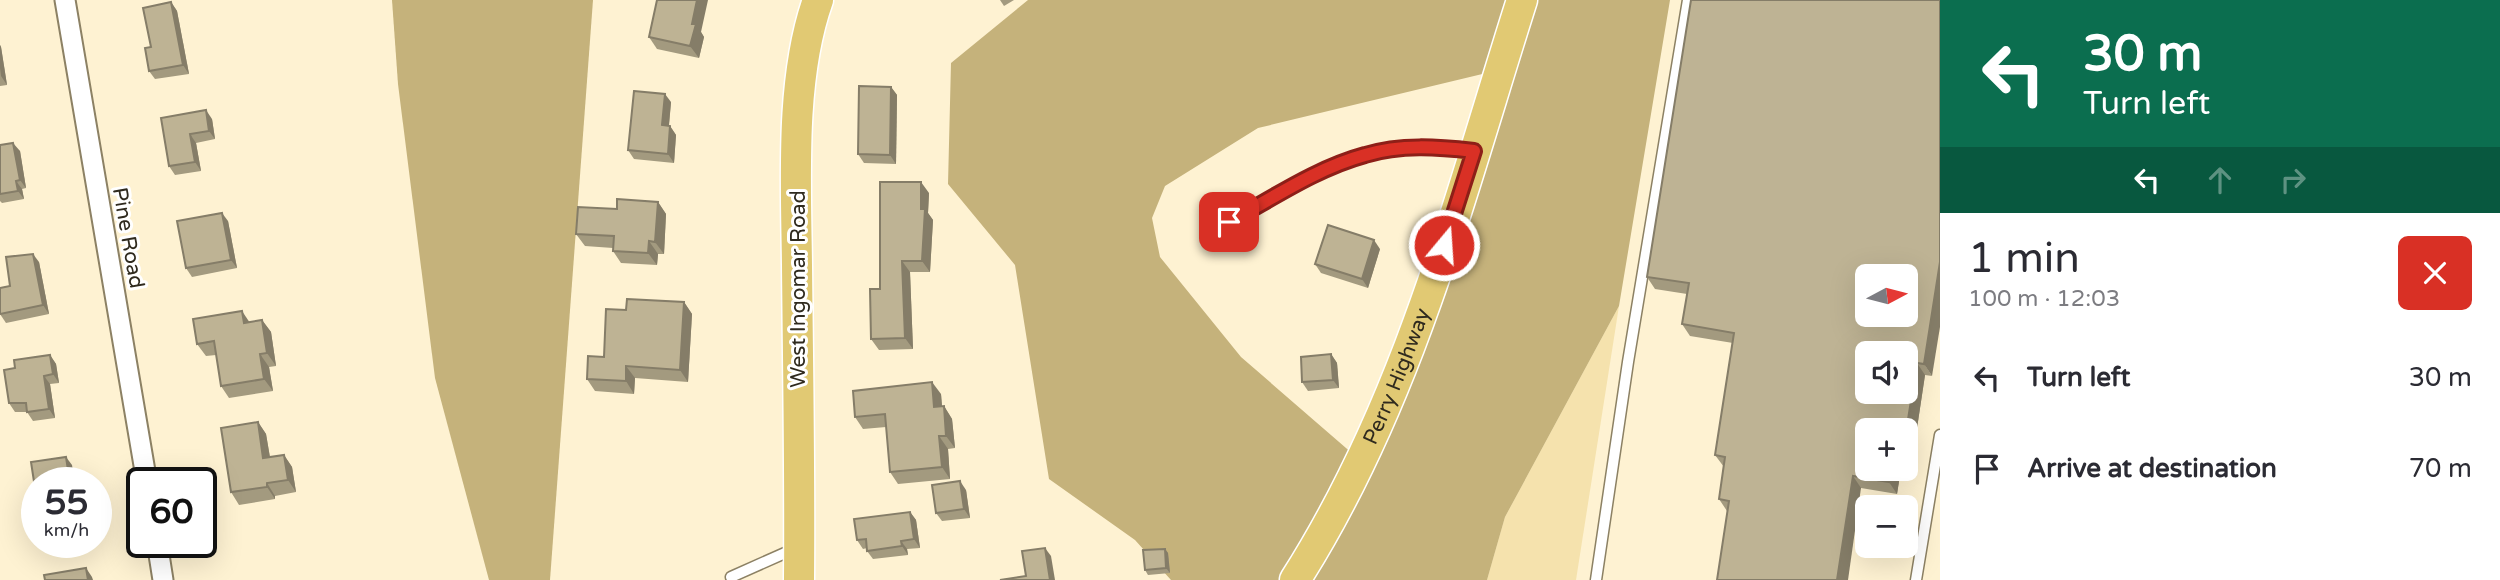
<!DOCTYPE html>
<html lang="en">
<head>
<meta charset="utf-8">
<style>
	:root { --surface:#fff; --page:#f7f7f7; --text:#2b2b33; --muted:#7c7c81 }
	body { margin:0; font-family:"Varela Round",sans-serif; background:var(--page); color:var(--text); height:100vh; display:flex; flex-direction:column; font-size:26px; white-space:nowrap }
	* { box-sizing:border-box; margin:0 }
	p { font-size:23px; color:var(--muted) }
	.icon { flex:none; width:38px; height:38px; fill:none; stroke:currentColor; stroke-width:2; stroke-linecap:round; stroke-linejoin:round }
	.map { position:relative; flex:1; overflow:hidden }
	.details { display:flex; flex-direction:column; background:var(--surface); width:560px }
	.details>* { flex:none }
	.top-card { background:#0b6e4f; color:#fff; overflow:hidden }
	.needle { width:46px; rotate:83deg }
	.tools { position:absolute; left:1855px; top:264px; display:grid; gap:14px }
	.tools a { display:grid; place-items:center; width:63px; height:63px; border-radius:10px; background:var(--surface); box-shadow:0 7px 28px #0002; font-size:35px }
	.speed { position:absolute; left:21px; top:467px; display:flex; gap:14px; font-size:35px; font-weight:700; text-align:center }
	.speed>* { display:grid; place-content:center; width:91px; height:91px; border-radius:50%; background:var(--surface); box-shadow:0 7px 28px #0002; line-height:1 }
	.speed small { font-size:18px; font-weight:400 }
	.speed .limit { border:4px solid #111; border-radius:10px; background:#fff; color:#111 }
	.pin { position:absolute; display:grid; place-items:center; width:60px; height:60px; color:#fff; margin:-30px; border-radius:14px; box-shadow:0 4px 10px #0006 }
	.me { position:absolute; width:77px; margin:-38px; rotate:18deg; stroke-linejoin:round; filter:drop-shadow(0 0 5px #0008) }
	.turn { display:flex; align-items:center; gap:24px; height:147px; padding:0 28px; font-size:32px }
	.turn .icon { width:91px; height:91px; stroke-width:2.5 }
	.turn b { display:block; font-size:49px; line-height:60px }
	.lanes { display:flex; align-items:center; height:66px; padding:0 28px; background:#0003; justify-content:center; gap:35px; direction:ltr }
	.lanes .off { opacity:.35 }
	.round { display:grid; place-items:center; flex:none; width:74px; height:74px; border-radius:10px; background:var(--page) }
	.summary { display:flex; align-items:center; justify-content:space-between; height:119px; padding:0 28px }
	h1 { font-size:42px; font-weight:600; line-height:52px }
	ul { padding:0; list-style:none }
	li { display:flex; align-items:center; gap:21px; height:91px; padding:0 28px }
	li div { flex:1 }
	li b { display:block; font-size:26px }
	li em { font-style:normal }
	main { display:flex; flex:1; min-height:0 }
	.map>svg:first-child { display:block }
	.green { fill:#f5e2ad }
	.forest { fill:#c5b27b; fill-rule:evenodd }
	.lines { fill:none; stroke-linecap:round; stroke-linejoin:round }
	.lane-casing { stroke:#8c8164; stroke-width:13 }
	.street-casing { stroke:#8c8164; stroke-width:23 }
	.primary-casing { stroke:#fff; stroke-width:33 }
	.lane { stroke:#fff; stroke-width:10 }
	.street { stroke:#fff; stroke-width:19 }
	.primary { stroke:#e1c973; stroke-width:30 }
	.wall { fill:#a39a7f }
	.shaded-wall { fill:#857d68 }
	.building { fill:#beb394; stroke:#857d68; stroke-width:2; fill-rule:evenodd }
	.route-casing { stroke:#8d1f18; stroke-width:18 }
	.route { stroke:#d93025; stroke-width:12 }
	.labels { text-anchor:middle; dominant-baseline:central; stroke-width:6; stroke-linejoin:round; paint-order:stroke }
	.street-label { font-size:21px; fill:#2f2a1e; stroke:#fff }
</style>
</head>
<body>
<main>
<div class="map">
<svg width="1940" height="580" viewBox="0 0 1940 580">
	<rect width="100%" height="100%" fill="#fef2d2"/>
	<path class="green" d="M1619,306l-43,274h-89l18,-63z"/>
	<g class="forest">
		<path d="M392,0h201l-43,580h-61l-54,-202 -37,-294z"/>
		<path d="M1028,0h642l-51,306 -114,211 -18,63h-316l-36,-40 -86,-61 -34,-214 -67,-81 3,-121zM1499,70l-138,391 -120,-104 -81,-100 -8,-39 13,-32 93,-58z"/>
	</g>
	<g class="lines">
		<defs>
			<g id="lane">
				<path d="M1229,222c44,-24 90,-56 140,-68 33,-9 67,-7 101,-4"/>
				<path d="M731,577l63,-28"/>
				<path d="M1596,580l32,-218 60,-362"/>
				<path d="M1916,580l24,-145"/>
			</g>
			<g id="street">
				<path d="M65,0l82,483"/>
				<path d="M157,542l6,38"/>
			</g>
			<g id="primary">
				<path d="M799,580c1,-105 -1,-210 -2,-315 -1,-83 -7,-187 21,-265"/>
				<path id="s1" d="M1295,580c113,-177 164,-382 227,-580"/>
			</g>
		</defs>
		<use href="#lane" class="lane-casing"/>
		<use href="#street" class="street-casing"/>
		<use href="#primary" class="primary-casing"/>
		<use href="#lane" class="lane"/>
		<use href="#street" class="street"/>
		<use href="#primary" class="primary"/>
	</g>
	<g class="wall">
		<path d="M1000,0h14l-10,6z"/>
		<path d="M1691,0l241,376 -7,-1 -11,73 -8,-1v-17h-39v39h34l-4,25 -36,-6 -134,23 -8,-12 5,-32 -9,-12 18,-112 -43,-7 -8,-12 5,-30 -32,-5 -8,-12z"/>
		<path d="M171,2l6,9 12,63 -34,5 -6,-8z"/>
		<path d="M701,32l3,5 -5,21 -42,-9 -8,-12z"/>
		<path d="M0,45l1,2 6,38 -7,1z"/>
		<path d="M891,87l6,8 -1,69 -32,-1 -6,-9z"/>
		<path d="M671,102l-2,24h1l6,9 -2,28 -40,-4 -6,-9z"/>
		<path d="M161,118l51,1 3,20 -19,4 5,28 -26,4 -6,-9z"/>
		<path d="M0,145l20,6 6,37 -4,1 2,10 -22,4 -2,-2z"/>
		<path d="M929,193l-1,20 5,7 -3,52h-20l3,77 -34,1 -8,-11z"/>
		<path d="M658,202l8,12 -2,40h-6l-1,11 -36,-2 -8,-12v-3l-28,-2 -9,-12 41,-25z"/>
		<path d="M228,221l9,47 -45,9 -6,-9z"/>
		<path d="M1380,249l-12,39 -47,-15 -6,-9z"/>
		<path d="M39,262l10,52 -43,9 -6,-9 10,-28z"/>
		<path d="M684,302l8,12 -4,68 -53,-4 -1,16 -39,-3 -8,-12 17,-22 22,-47z"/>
		<path d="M262,320l9,12 5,34 -7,1 4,24 -44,7 -8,-12 -5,-31 -10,1 -9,-12 52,-22z"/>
		<path d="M1331,354l6,9 2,25 -31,3 -6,-9z"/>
		<path d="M50,355l6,9 3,19 -9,1 5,34 -22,3 -6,-9h-12l-6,-9 6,-35z"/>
		<path d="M941,394l1,13 2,-1 8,13 3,29 -7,1 2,30 -52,5 -8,-12 -4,-45 -23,2 -8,-12z"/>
		<path d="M258,422l8,12 4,23 14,-2 8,12 4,25 -21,4v3l-36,6 -8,-13z"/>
		<path d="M966,490l4,28 -28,3 -6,-8z"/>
		<path d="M910,512l6,8 4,28 -13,1 1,6 -35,4 -6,-8v-3l-4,1 -6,-9z"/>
		<path d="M1165,549l3,4 2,20 -22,2 -3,-5z"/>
	</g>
	<g class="shaded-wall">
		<path d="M697,0h11l-7,32 3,5 -5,21 -9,-12 2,-22z"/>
		<path d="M171,2l6,9 12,63 -6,-9z"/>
		<path d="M0,45l1,2 6,38 -6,-9 -1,-8z"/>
		<path d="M891,87l6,8 -1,69 -6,-9z"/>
		<path d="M665,94l6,8 -3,32 -6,-9z"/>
		<path d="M206,110l6,9 3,20 -6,-8z"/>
		<path d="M670,126l6,9 -2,28 -6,-9z"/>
		<path d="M190,134l6,9 5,28 -6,-9z"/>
		<path d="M13,143l7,8 6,37 -6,-8z"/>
		<path d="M16,181l6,8 2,10 -6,-8z"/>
		<path d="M921,182l8,11 -1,20 5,7 -3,52 -8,-11 -1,-52z"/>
		<path d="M658,202l8,12 -2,40 -9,-12z"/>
		<path d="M222,213l6,8 9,47 -6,-8z"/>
		<path d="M1374,240l6,9 -12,39 -6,-9z"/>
		<path d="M649,241l9,13 -1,11 -9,-12z"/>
		<path d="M33,254l6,8 10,52 -6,-9z"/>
		<path d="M902,261l8,11 3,77 -8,-11z"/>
		<path d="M1940,262v65l-8,49 -8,-12z"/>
		<path d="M684,302l8,12 -4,68 -8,-12z"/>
		<path d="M242,311l8,12h-6z"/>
		<path d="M262,320l9,12 5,34 -9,-13z"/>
		<path d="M260,354l9,13 4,24 -9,-12z"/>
		<path d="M1331,354l6,9 2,25 -6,-8z"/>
		<path d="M50,355l6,9 3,19 -6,-9z"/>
		<path d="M1917,363l8,12 -11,73 -8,-11v-5z"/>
		<path d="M626,366l9,12 -1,16 -8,-13z"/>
		<path d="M44,376l6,8 5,34 -6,-9z"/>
		<path d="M932,382l9,12 2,25 -9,-12z"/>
		<path d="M944,406l8,13 3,29 -9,-12z"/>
		<path d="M258,422l8,12 6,36 -9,-12z"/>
		<path d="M939,436l9,13 2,30 -8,-12z"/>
		<path d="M284,455l8,12 4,25 -8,-12z"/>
		<path d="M66,457l6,8 3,18h-5z"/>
		<path d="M1891,469h10l-4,25 -8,-12z"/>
		<path d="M1853,476l8,12 -13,92h-11z"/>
		<path d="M960,481l6,9 4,28 -6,-9z"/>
		<path d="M267,483l8,13v3l-8,-12z"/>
		<path d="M910,512l6,8 4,28 -6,-9z"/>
		<path d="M901,541l6,8 1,6 -6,-9z"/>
		<path d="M1045,548l6,8 4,24h-5z"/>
		<path d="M1165,549l3,4 2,20 -4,-5z"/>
		<path d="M86,568l6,9 1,3h-5z"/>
	</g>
	<g class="building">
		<path d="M657,0h40l-5,24h4l-6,22 -41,-9z"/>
		<path d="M1691,0h249v262l-16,102 -7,-1 -11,69v-2h-39v39h24l-2,13 -36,-6 -16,104h-120l12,-79 -10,-2 6,-42 -10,-2 19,-122 -52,-9 7,-41 -42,-6zM1867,276h39v39h-39zM1867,354h39v38h-39z"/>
		<path d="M171,2l12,63 -34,6 -4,-23 6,-1 -8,-39z"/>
		<path d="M859,86l32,1 -1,68 -32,-1z"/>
		<path d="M634,91l31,3 -3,31 8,1 -2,28 -40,-4z"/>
		<path d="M206,110l3,21 -19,3 5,28 -26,4 -8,-48z"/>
		<path d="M13,143l7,37 -4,1 2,10 -18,3v-49z"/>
		<path d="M880,182h41v27h4l-3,52h-20l3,77 -34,1 -1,-50h10z"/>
		<path d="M617,199l41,3 -3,40 -6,-1 -1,12 -35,-2 1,-15 -38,-2 2,-27 39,2z"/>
		<path d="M222,213l9,47 -45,8 -9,-47z"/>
		<path d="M1328,225l46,15 -12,39 -47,-15z"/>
		<path d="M33,254l10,51 -43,9v-26l10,-2 -4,-29z"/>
		<path d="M627,299l57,3 -4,68 -54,-4v15l-39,-2 1,-23 16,1 2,-48 20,1z"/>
		<path d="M242,311l2,12 18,-3 5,33 -7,1 4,25 -43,7 -7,-45 -17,3 -4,-25z"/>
		<path d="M1331,354l2,26 -31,2 -1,-25z"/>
		<path d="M50,355l3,19 -9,2 5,33 -22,3 -1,-9h-17l-5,-33 11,-2 -1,-8z"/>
		<path d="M932,382l2,25 10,-1 2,30h-7l3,31 -52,5 -5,-58 -30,3 -2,-26z"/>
		<path d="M258,422l5,36 21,-3 4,25 -21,3v4l-36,5 -10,-64z"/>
		<path d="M66,457l4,26h-33v18l-6,-39z"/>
		<path d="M960,481l4,28 -28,4 -4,-28z"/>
		<path d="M910,512l4,27 -13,2 1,5 -35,5 -1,-12 -9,1 -3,-21z"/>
		<path d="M1045,548l5,32h-50l26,-4 -4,-25z"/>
		<path d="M1165,549l1,19 -21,2 -2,-20z"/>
		<path d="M86,568l2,12h-43l-1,-5z"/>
	</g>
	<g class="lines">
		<defs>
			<path id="route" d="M1229,222c44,-24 88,-54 136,-67 36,-11 73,-8 109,-4l-30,94"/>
		</defs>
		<use href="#route" class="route-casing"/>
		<use href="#route" class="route"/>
	</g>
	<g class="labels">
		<g class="street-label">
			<text transform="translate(128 238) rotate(80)">Pine Road</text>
			<text transform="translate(798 289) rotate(-90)">West Ingomar Road</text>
			<text stroke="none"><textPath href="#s1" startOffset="228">Perry Highway</textPath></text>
		</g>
	</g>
</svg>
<div class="tools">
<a><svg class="needle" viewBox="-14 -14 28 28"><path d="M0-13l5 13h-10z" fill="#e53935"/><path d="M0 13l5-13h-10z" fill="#7c7c81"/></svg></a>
<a><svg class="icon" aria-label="sound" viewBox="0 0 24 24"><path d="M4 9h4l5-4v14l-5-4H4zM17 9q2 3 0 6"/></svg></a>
<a>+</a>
<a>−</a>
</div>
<div class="speed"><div>55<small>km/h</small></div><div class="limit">60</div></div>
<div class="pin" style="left:1229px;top:222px;background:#d93025"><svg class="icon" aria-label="arrive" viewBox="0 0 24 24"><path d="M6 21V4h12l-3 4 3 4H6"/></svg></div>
<svg class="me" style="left:1444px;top:245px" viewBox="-20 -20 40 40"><circle r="17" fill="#d93025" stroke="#fff" stroke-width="3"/><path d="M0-11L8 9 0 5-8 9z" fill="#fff"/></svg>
</div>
<section class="details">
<div class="top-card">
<div class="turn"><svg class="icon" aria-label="left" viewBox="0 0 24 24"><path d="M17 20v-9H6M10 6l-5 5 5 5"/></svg><div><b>30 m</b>Turn left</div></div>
<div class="lanes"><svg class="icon" aria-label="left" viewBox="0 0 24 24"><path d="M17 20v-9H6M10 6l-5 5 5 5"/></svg><svg class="icon off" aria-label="ahead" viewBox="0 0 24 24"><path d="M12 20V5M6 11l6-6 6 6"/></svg><svg class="icon off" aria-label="right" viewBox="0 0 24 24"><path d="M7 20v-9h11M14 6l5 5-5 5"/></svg></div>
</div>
<div class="summary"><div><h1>1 min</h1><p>100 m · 12:03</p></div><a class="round" style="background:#d93025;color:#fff"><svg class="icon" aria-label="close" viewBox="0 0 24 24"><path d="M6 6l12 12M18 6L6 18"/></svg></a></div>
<ul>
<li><svg class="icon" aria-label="left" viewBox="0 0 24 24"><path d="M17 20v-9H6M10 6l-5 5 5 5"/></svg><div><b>Turn left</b></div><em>30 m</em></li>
<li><svg class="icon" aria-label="arrive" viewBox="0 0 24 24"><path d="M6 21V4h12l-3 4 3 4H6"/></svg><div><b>Arrive at destination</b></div><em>70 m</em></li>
</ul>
</section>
</main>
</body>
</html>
